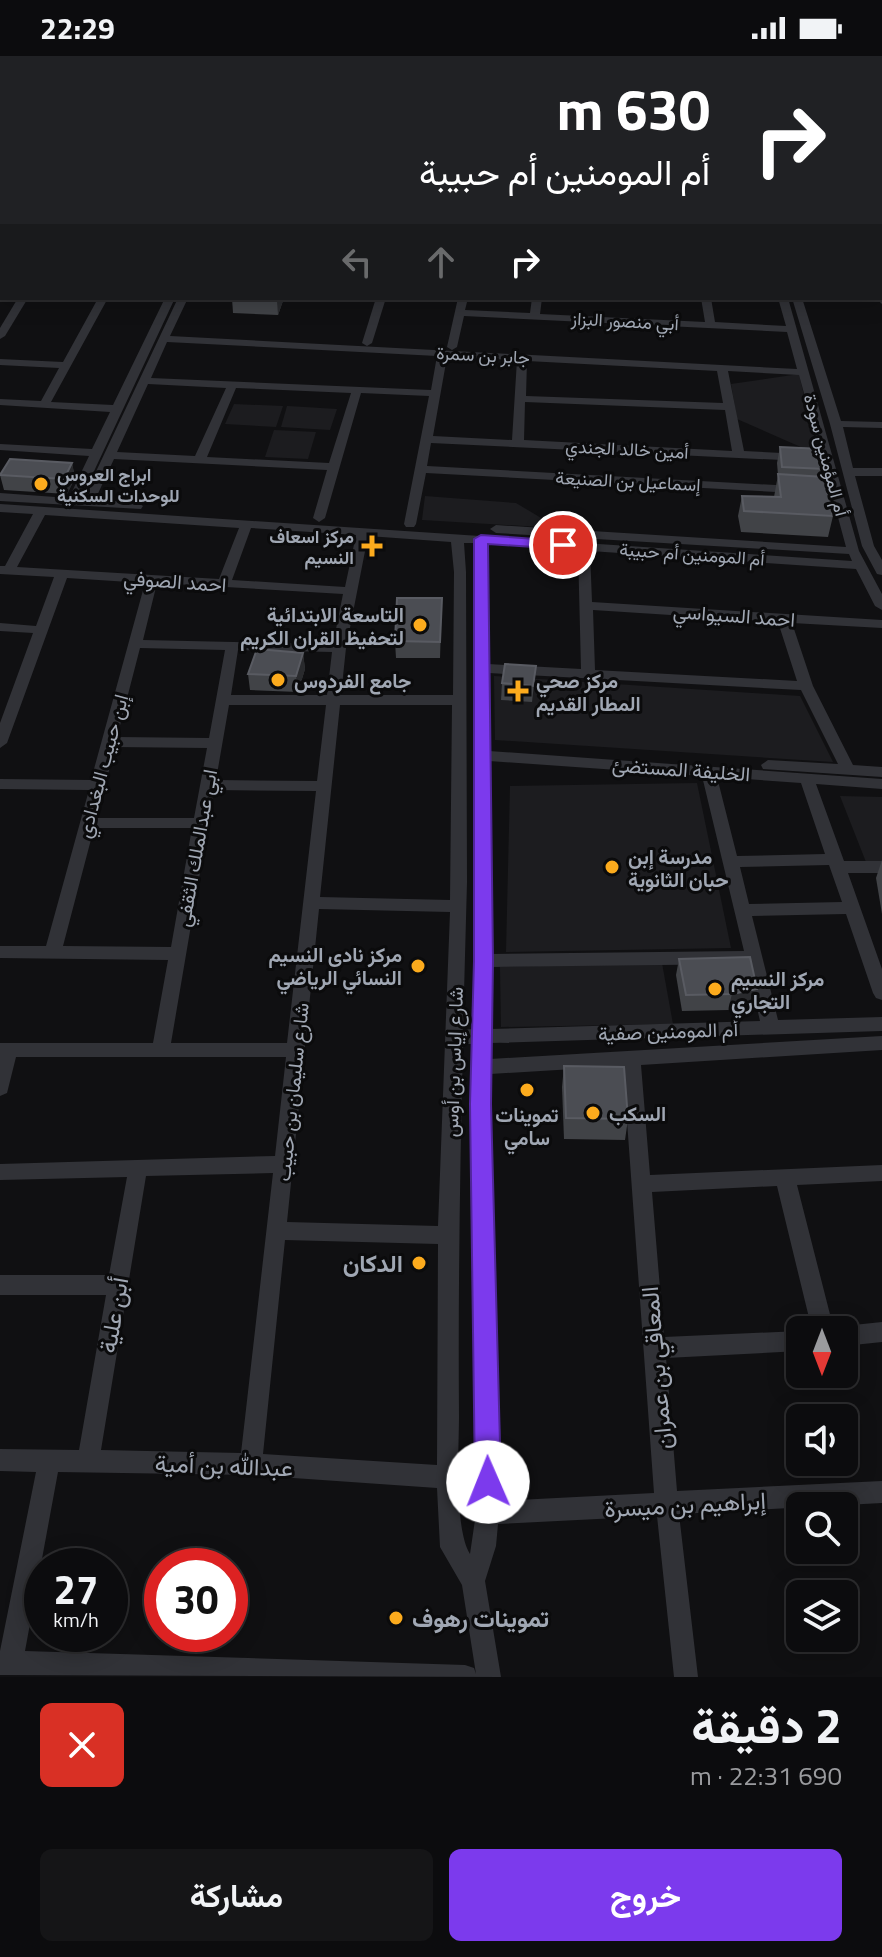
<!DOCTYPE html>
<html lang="ar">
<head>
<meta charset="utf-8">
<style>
	:root { --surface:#0c0c0e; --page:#151517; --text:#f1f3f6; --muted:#9a9b9e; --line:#2c2c2e; --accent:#7c3aed }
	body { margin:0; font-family:"Titillium Web",Vazirmatn,sans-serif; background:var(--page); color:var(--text); direction:rtl; height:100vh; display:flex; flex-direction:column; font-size:30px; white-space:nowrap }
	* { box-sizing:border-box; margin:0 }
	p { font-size:26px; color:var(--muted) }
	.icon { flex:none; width:44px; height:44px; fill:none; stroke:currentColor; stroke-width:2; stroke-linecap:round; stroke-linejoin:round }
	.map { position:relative; height:1621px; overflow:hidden; direction:ltr }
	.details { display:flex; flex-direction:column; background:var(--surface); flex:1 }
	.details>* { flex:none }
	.guide { position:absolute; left:0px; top:0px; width:882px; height:244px; box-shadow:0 4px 20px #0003,0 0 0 2px var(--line); direction:rtl; background:#202124; color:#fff; overflow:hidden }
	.needle { width:52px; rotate:180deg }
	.fabs { position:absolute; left:786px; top:1260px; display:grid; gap:16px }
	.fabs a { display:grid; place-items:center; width:72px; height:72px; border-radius:12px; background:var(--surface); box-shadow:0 4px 20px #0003,0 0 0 2px var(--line); font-size:40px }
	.speed { position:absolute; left:24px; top:1492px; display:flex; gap:16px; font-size:40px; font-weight:700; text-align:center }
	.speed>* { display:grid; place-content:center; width:104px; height:104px; border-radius:50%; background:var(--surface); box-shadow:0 4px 20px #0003,0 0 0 2px var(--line); line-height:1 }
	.speed small { font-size:20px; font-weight:400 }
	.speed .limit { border:12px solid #d22; background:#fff; color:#111 }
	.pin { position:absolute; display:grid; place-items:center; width:68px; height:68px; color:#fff; margin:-34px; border:4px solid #fff; border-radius:50%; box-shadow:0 2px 8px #0007 }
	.me { position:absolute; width:88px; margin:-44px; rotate:359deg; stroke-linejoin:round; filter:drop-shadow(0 0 6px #0008) }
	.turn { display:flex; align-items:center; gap:28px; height:168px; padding:0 40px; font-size:36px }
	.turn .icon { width:104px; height:104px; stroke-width:2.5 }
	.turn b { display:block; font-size:56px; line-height:68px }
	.lanes { display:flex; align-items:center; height:76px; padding:0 40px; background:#0003; justify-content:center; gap:40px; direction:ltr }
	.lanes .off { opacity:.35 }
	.round { display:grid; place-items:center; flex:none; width:84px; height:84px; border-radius:12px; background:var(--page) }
	.headline { display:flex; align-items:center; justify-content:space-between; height:136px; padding:0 40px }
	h1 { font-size:48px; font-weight:700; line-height:60px }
	.primary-button { display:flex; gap:16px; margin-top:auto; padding:16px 40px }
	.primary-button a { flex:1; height:92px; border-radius:12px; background:var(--accent); color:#fff; font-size:32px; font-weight:700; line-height:92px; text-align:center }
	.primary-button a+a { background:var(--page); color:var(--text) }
	.status { display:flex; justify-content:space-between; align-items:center; height:56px; padding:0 40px; background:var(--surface); direction:ltr }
	.status svg { height:22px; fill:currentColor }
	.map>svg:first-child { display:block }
	.built { fill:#1c1c1f }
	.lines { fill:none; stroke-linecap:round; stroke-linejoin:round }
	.minor { fill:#313237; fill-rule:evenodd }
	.major { fill:#4d4f56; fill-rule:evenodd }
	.highway { fill:#5d6068; fill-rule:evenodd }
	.wall { fill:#414347 }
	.shaded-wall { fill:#292a2d }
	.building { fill:#4b4d53; stroke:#595b62; stroke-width:2 }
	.route { fill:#7c3aed; stroke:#51269a; stroke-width:2 }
	.poi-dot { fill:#fcab1d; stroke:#0b0b0c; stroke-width:3 }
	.labels { text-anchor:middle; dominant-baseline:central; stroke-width:6; stroke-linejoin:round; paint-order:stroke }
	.far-street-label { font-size:18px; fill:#a0a7b3; stroke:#0b0b0c }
	.far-poi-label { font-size:18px; font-weight:bold; fill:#a0a7b3; stroke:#0b0b0c; text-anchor:start }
	.street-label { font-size:20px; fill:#a0a7b3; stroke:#0b0b0c }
	.poi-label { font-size:20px; font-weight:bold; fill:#a0a7b3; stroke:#0b0b0c; text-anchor:start }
	.near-poi-label { font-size:24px; font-weight:bold; fill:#a0a7b3; stroke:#0b0b0c; text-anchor:end }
	.near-street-label { font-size:24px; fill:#a0a7b3; stroke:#0b0b0c }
</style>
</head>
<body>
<div class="status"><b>22:29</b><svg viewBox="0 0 49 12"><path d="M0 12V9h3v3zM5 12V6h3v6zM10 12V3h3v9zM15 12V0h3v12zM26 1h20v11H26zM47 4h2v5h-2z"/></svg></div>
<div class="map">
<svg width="882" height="1621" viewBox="0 0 882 1621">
	<rect width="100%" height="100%" fill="#101012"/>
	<g class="built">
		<path d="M799,318l4,17 16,64 -82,-36 -6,-35z"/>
		<path d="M234,348l49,2 -7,21 -51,-3z"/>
		<path d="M287,350h1l49,3 -7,21 -49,-3z"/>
		<path d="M274,374l42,2 -8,27 -43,-2z"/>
		<path d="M425,440l91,7 42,25 -136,-8z"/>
		<path d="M494,620l306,20 33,66 -338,-22z"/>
		<path d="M697,727l34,165 -225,4 4,-166z"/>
		<path d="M840,740l42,1v64l-16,1z"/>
		<path d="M662,907l11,61 -172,3 -1,-60z"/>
	</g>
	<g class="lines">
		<g class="minor">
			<path d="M273,0h8l2,2h-8z"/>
			<path d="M444,0h5l1,2h-9z"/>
			<path d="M778,0h8l-9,2z"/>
			<path d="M847,0h9l2,2h-9z"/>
			<rect x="880" y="24" width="2" height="8"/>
			<rect x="0" y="122" width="2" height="6"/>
			<path d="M2,142v8l-2,1v-8z"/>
			<rect x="880" y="165" width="2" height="6"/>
			<rect x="0" y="167" width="2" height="6"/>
			<rect x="0" y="197" width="2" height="6"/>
			<rect x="880" y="203" width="2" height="6"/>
			<rect x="0" y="235" width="2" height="6"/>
			<path d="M880,237l2,1v10l-6,-6h4z"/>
			<path d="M18,242h10l-23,38 -5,3v-11z"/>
			<path d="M69,242h39l-57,104 62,3 52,-107h10l-94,201h2l95,-201h10l-18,38 627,33 -10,-37 -323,-16 -7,31 -5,3 -5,-3 11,-49h10l-3,12 65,3 2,-15h10l-2,16 165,8 -4,-24h10l4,24 71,4 -8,-28h10l71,253 23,43v16l-7,-4 -19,-37 -266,-18 2,51 290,18v8l-90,-5 21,63 40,79 29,2v10l-119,-8 -2,-4 7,-5 70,4 -37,-74 -312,-17v78l393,28v10l-66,-5 28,77h38v12h-34l34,96v31l-6,-2 -3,-5 -27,-79 -94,2 26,104 104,-3v14l-392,12v16l392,-23v14l-241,15 9,110 232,-10v16l-85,4 37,145h-22l-35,-144 -125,6 12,145 136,-6v20l-134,7 11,133 205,-10v22l-203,11 19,163h-24l-17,-161 -159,8 -2,22 -11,35 16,96 -501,-2v-24l36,-179 -36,-1v-22l79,1 27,-155h-106v-20h109l18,-98 -127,3v-16l275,-8 11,-99h-270l-9,36 -7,3v-53h153l15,-83 -168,-2v-12h46l43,-156 -89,-1v-10l91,1 54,-197 -78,-5 -60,165 -7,5v-25l33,-90 -33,-2v-8l36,3 18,-49 -54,-3v-8h5l28,-52 -33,-2v-8l852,57 -3,-7 -353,-21 -6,-4 6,-4 350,22 -14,-52 -406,-22 -10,51 -2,3h-8l-2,-3 25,-128 -68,-3 -36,125 -6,4 -6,-4 14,-48 -213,-11 -19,41 42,2 6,4 -2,3 -141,-8v-8l69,5 20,-42 -89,-6v-6l92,5 18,-37 -110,-7v-6l41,2 18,-33 -59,-3v-6l63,3 33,-60 -22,-1zM167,286l270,14 -6,34 -280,-12zM447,301l70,3 -5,80 -79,-4zM527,305l190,10 6,32 -197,-7zM728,315l71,4 22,80 -77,-4zM148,328l78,4 -31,68 -78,-4zM236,332l115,5 -22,70 -122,-6zM525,346l200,8 7,41 -208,-11zM431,387l392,19 7,26 -403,-22zM45,459l194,13 -20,51 -202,-12zM251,472l105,7 -11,52 -113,-7zM368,480l83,6 3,30 -1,123h-112l5,-47zM464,487h11l-2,486 -10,1 4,-148 -1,-310zM487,488l91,6 3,119 -93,-5zM157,527l186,11 -10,50 -190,-4zM593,554l185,12 19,59 -202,-11zM140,592l85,2 -16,88 -92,-1zM238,594l94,2 -5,43h-96zM229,649h97l-9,76 -101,-1zM340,649h112l-2,195 -130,-3zM115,691l92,1 -13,70h-97zM489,705l213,15 42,175 -253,3zM717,721l84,6 24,71 -88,2zM214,734l102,1 -29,252h-116zM94,772h98l-21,119 -108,-1zM829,809l13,37 -93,2 -9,-37zM319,853l131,3 -12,314 -151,-4zM747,908l13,57 -270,8 1,-62zM463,988h9l-1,60 5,409 -6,41c-16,-25 -11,-106 -11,-138 -1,-124 1,-248 4,-372zM623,1010l31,427 -155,8 -9,-427zM273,1117l-32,280 -140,-3 45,-274zM285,1184l153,4 -1,221 -174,-11zM58,1416l193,3 186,13 3,59 22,38 14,89 -2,-6 -9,-3 -440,-14z"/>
			<path d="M376,242h10l-14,45 -5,3 -5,-3z"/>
			<path d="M792,242h10l39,123 41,1v6l-39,-1 10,41h29v8h-27l19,70 8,14v15l-5,-1 -15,-28 -32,-122z"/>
			<path d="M882,1266v20l-38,4v-16h-8l8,-4z"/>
		</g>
		<g class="major">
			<path d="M401,0h27l-28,2z"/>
			<path d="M438,0h29l-30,2z"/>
			<rect x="0" y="53" width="2" height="6"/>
			<rect x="0" y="69" width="2" height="6"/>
			<rect x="880" y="82" width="2" height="6"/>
			<rect x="0" y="94" width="2" height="6"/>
			<rect x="880" y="122" width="2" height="8"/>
		</g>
		<g class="highway">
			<rect x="0" y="63" width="2" height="8"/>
			<rect x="880" y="89" width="2" height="8"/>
			<rect x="880" y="115" width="2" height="8"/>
		</g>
	</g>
	<g class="wall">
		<path d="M232,242h52l-6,17 -45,-2z"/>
		<path d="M780,391l45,22 -1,8 9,39 -5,21 -87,-5 -3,-16 4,-20 32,1 4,-22 -1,-12z"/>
		<path d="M72,407l3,15 -8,16 -63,-4 -4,-15z"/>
		<path d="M442,542l-2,60h-44l-1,-17z"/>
		<path d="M303,597l2,16 -7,23 -48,-2 -2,-16z"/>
		<path d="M536,610l-4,36 -31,-2 1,-17z"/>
		<path d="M882,804v54l-6,-36z"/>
		<path d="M679,903l74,46 -25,5 -46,1 -6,-36z"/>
		<path d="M564,1010l64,53 -3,21 -61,-1 -2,-52z"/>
	</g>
	<g class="shaded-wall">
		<path d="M278,242h6l-6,17 -1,-14z"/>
		<path d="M72,407l3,15 -8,16 -3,-15z"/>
		<path d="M303,597l2,16 -7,23 -2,-16z"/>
		<path d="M757,933l-4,16 -25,5 4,-16z"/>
	</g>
	<g class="building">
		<path d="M232,242h46l-1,3 -45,-2z"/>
		<path d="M780,391l42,2 3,20 -43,-2z"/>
		<path d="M10,403l62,4 -8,16 -64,-4z"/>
		<path d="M778,418l46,3 9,39 -89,-5 -2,-15 39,1z"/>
		<path d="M397,542h45l-2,44 -45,-1z"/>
		<path d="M257,593l46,4 -7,23 -48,-2z"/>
		<path d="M505,608l31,2 -3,20 -31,-3z"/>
		<path d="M750,901l7,32 -25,5 -46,1 -7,-36z"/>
		<path d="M564,1010l60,1 4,52 -62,-1z"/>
	</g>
	<path class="route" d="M481,479l82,6 7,4 -7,4 -75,-5 5,417 -2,143 10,378 -4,9 -9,4 -10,-4 -3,-9 -5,-378 4,-143v-422z"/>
	<g class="poi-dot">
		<circle cx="41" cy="428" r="8"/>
		<path d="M368 478h8v8h8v8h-8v8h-8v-8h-8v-8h8z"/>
		<circle cx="420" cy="569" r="8"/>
		<circle cx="278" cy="624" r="8"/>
		<path d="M514 623h8v8h8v8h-8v8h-8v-8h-8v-8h8z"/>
		<circle cx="612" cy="811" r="8"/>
		<circle cx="418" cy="910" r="8"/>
		<circle cx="715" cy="933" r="8"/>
		<circle cx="527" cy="1034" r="8"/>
		<circle cx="593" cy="1057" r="8"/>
		<circle cx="419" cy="1207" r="8"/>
		<circle cx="396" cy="1562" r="8"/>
	</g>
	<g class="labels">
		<g class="far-street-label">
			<text transform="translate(625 265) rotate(3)">أبي منصور البزاز</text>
			<text transform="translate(483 299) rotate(3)">جابر بن سمرة</text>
			<text transform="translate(627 393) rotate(3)">أمين خالد الجندي</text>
			<text transform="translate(826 399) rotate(75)">أم المؤمنين سودة</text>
			<text transform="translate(628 425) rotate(3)">إسماعيل بن الصنيعة</text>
			<text transform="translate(692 498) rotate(4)">أم المومنين أم حبيبة</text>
		</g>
		<g class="far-poi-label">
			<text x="57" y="418">ابراج العروس<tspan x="57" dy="21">للوحدات السكنية</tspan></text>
			<text x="354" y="480" text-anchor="end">مركز اسعاف<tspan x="354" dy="21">النسيم</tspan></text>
		</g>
		<g class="street-label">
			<text transform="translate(175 525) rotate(4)">احمد الصوفي</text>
			<text transform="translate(734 559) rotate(4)">احمد السيواسي</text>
			<text transform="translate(102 710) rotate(-75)">إبن حبيب البغدادي</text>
			<text transform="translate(681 713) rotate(4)">الخليفة المستضئ</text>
			<text transform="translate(196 792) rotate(-80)">ابي عبدالملك الثقفي</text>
			<text transform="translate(668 975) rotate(-2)">أم المومنين صفية</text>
			<text transform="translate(453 1006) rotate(-88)">شارع إياس بن أوس</text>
			<text transform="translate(292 1036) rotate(-84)">شارع سليمان بن حبيب</text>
		</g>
		<g class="poi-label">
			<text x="404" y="558" text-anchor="end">التاسعة الابتدائية<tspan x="404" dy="23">لتحفيظ القران الكريم</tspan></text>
			<text x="294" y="624">جامع الفردوس</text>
			<text x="536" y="624">مركز صحي<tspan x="536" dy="23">المطار القديم</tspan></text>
			<text x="628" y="800">مدرسة إبن<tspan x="628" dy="23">حبان الثانوية</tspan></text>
			<text x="402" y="898" text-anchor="end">مركز نادي النسيم<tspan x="402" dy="23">النسائي الرياضي</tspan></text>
			<text x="731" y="922">مركز النسيم<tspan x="731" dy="23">التجاري</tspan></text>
			<text x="609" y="1057">السكب</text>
			<text x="527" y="1058" text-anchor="middle">تموينات<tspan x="527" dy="23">سامي</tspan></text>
		</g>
		<g class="near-poi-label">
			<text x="403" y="1207">الدكان</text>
			<text x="412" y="1562" text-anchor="start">تموينات رهوف</text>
		</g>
		<g class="near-street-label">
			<text transform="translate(113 1259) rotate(-80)">أبن علية</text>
			<text transform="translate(656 1312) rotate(-95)">المعاقي بن عمران</text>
			<text transform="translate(224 1409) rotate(2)">عبدالله بن أمية</text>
			<text transform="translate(685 1448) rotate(-3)">إبراهيم بن ميسرة</text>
		</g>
	</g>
</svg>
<div class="fabs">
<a><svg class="needle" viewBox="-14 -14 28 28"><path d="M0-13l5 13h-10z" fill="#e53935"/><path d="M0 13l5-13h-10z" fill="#9a9b9e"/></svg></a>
<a><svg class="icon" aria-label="sound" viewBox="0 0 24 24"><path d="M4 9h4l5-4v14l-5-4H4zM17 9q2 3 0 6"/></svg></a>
<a><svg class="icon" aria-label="search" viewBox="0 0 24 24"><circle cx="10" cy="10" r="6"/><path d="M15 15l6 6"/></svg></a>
<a><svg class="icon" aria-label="layers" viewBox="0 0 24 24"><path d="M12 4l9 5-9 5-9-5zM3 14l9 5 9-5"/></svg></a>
</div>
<div class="speed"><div>27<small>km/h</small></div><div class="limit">30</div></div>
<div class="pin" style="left:563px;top:489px;background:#d93025"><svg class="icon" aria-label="arrive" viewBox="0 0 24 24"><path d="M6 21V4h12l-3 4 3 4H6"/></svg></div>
<svg class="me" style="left:488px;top:1426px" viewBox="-20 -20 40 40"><circle r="19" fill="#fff"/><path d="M0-13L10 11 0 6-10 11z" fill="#7c3aed"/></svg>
<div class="guide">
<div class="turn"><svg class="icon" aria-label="right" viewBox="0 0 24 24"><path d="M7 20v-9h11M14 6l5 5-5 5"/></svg><div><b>630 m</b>أم المومنين أم حبيبة</div></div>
<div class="lanes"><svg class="icon off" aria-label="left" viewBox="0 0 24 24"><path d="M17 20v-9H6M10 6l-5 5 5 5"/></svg><svg class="icon off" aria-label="ahead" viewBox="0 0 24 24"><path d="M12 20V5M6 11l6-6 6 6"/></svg><svg class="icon" aria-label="right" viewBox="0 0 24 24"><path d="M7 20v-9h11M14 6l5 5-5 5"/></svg></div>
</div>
</div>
<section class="details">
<div class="headline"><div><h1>2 دقيقة</h1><p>690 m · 22:31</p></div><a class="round" style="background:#d93025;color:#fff"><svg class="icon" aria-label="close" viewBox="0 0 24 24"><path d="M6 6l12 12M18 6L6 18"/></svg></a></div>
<div class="primary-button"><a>خروج</a><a>مشاركة</a></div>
</section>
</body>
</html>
